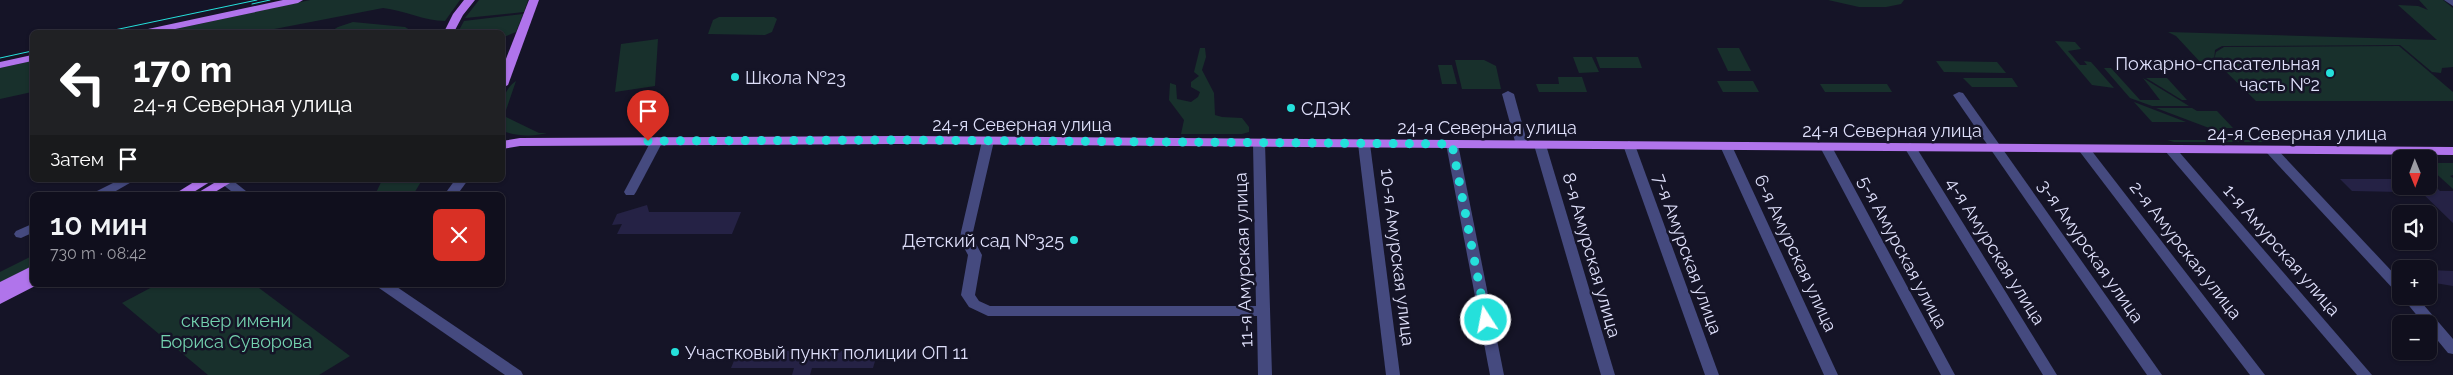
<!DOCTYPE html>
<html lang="ru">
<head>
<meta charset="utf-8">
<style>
	:root { --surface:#100f1d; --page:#1e1d2a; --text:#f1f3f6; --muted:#9c9ca4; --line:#302f3b }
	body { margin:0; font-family:Raleway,sans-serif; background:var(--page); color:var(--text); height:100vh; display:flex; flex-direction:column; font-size:19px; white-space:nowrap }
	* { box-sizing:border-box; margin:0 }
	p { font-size:16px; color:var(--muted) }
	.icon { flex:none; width:28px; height:28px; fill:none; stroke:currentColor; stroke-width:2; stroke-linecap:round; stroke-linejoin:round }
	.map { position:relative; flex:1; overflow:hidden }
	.details { position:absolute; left:30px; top:192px; width:475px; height:95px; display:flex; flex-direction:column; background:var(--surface); border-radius:8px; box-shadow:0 1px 4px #0004,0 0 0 1px var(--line) }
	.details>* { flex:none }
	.banner { position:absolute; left:30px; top:30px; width:475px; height:152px; border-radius:8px; box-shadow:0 1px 4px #0004,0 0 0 1px var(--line); background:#202124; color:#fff; overflow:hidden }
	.needle { width:32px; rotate:179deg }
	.fabs { position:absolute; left:2392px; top:150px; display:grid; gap:10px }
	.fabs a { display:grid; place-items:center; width:45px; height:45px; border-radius:8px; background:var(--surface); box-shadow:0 1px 4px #0004,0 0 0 1px var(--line); font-size:25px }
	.pin { position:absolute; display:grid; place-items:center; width:42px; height:42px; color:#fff; margin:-51px -21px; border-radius:50% 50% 50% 0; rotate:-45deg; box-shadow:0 0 5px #0007 }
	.pin .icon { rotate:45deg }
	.me { position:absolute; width:55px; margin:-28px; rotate:349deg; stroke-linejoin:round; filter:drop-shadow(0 0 4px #0008) }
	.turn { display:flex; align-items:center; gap:18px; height:105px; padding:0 20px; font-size:22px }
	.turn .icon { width:65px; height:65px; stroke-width:2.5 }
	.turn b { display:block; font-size:35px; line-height:42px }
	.then { display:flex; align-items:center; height:48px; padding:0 20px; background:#0003; gap:10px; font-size:19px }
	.round { display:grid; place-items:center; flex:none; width:52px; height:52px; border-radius:8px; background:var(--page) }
	.overview { display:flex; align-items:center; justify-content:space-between; height:85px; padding:0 20px }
	h1 { font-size:30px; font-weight:600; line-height:38px }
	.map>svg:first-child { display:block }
	.green { fill:#18302c }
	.building { fill:#252245 }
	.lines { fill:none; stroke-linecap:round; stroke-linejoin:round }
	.minor { fill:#454a7f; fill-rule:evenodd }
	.major { fill:#b074eb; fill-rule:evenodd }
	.tram { stroke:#25e0db; stroke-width:1 }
	.route { stroke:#25e0db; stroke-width:9; stroke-dasharray:0 16.2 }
	.poi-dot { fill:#25e0db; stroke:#151427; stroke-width:2 }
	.labels { text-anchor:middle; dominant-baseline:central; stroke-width:5; stroke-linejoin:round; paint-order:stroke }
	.poi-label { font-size:18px; fill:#dedffa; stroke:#151427; text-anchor:start }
	.street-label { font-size:18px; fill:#dedffa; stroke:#151427 }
	.park-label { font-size:18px; fill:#73d1ae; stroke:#151427 }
</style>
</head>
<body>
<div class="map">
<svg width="2453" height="375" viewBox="0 0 2453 375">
	<rect width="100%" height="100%" fill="#151427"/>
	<g class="green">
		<path d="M310,0h150l-15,21c-21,0 -41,-11 -62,-13l-124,24h-97z"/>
		<path d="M479,0h49l-4,12 -59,6z"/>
		<path d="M1828,0h76l-3,4 -15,3h-27z"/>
		<path d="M2419,0h24l10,8v59l-11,1 -1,5 -9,-1 -32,-27 -178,1 -7,4 -1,10 2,-8 8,-5 175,-1 54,46v9h-197l-41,-40 -13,3 -26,-28 -8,-4 269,8 -39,-35 20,1 10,4z"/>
		<path d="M523,14l-7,18 -12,5 1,-2 -5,-4 -42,1 6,-11z"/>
		<path d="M719,17h55l3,2 -5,13 -7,3 -57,-1 5,-14z"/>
		<path d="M353,22l52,5 8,5h-83l8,-5z"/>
		<path d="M658,39l-3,47 -40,6 6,-48z"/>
		<path d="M2055,41l20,1 6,7 -13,2 12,14h7l-3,-4 7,1 23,26 -22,-3z"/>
		<path d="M1200,48h5l1,9 -4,13 12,23 1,22 7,2 20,1 7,9v5l-7,2h-61l3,-14 -15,-20 1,-17 6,2 1,14 14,3 7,-5 2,-5 -9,-5v-5l8,-6 -5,-4z"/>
		<path d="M1717,48h22l12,23h-23z"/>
		<path d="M1573,57h19l7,15 -20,1z"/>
		<path d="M1596,57h42l4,11h-42z"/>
		<path d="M1455,60h29l12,6 5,23h-39z"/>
		<path d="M32,61v31l-32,7v-31z"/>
		<path d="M1936,61l61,1 9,11 -62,-1z"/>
		<path d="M1438,65h14l5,19h-15z"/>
		<path d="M2104,68h7l29,32h20l-17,-22 46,28h-37l-22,-8z"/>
		<path d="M1558,77h24l5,15h-48l-3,-8h23z"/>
		<path d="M1963,78h49l6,9h-46z"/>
		<path d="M2146,78h21l20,22h-5z"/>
		<path d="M516,81l-12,35 35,17h8c-14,4 -32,3 -44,-2 -1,-17 -4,-39 13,-50z"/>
		<path d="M1717,81h36l6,11h-36z"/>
		<path d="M1820,84h67l5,8h-67z"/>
		<path d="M2134,102l52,20h-34z"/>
		<path d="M2156,108h36l5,3h20l16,17h-14l6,6z"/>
		<path d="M2167,140h101l1,2h-95z"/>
		<path d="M2429,163h24v12l-3,1 3,2v11l-24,-22z"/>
		<path d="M382,180h40l-9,15h-38z"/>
		<path d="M32,256v10l-32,17v-11z"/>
		<path d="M156,285h99l95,71 -31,19h-111l-86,-72z"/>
	</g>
	<g class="building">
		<path d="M2340,179h61v13l-49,-1z"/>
		<path d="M2429,180l11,11h13v32l-38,-37h14z"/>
		<path d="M647,205l2,7h92l-9,22h-115l5,-10 -10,1 5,-11z"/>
		<path d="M2429,270l24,1v15l-24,-4z"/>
		<path d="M738,351h140l-5,17h-61l-2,7h-18l2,-7h-63z"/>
	</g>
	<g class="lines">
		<g class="minor">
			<path d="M2444,0h9v6z"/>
			<path d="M1508,91l6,3 14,51 -2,3h-8l-2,-3 -14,-51z"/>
			<path d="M1959,92l4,1 199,282h-15l-194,-280z"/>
			<path d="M657,137l6,4 -27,51 -2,3h-8l-2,-3 27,-51z"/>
			<path d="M988,137l6,4 -21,91 1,8 8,15 -7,40 4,6 11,5h266l-3,-163 6,-4 4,1 2,3 7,232h-14l-1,-59h-269l-19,-9 -8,-12 7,-40 -8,-15 1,-8 21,-91z"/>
			<path d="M1364,140l6,4 30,231h-14l-28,-231z"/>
			<path d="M1452,140l6,4 46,231h-14l-44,-231z"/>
			<path d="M1540,141l6,4 69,230h-14l-67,-230z"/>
			<path d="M1629,141l6,4 84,230h-14l-82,-230z"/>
			<path d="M1726,142l6,4 106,229h-14l-104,-229z"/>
			<path d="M1826,143l6,4 123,228h-14l-121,-228z"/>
			<path d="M1910,143l6,4 141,228h-14l-139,-228z"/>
			<path d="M2084,145l4,1 177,229h-15l-170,-223 -2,-3 2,-3z"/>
			<path d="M2170,145l4,1 198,229h-15l-191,-223 -2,-3 2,-3z"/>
			<path d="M2271,146l4,1 126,134v13l-5,-2 -129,-139 -2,-3 2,-3z"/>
			<path d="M119,180h16l-26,15h-16l2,-3z"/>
			<path d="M217,180h15l19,15h-15z"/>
			<path d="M455,180h13l-11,15h-13z"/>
			<path d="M32,224v9l-11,5 -5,-1 -2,-3 2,-3z"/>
			<path d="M377,285h17l127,86 2,4h-18l-126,-87z"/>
			<path d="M2401,296h15l37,43v15l-5,-1 -19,-23v-6h-5z"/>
		</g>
		<g class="major">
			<path d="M283,0h20l-5,3 -137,29h-18l5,-3z"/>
			<path d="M464,0h11l-12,15 -9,17h-10l9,-18z"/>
			<path d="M529,0h10l-31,85 -6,3v-19z"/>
			<path d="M32,55v6l-32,7v-6z"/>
			<path d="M899,136l1554,11v8l-1554,-11 -379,2 -18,3v-8l18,-3z"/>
			<path d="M197,180h16l-24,15h-16z"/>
			<path d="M219,180h16l-25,15h-16z"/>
			<path d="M32,266v11l-2,1 2,-1v8h5l-37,19v-22z"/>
		</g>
		<g class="tram">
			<path d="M252,4l18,-4"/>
			<path d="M105,32l152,-32"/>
			<path d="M0,58l32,-7"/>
		</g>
	</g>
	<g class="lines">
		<path class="route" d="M648,141l251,-1 553,4 34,176"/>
	</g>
	<g class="poi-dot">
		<circle cx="2330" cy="73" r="5"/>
		<circle cx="735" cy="77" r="5"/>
		<circle cx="1291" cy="108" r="5"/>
		<circle cx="1074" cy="240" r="5"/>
		<circle cx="675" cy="352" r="5"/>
	</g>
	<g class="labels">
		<g class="poi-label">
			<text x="2320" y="63" text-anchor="end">Пожарно-спасательная<tspan x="2320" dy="21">часть №2</tspan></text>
			<text x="745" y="77">Школа №23</text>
			<text x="1301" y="108">СДЭК</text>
			<text x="1064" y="240" text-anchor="end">Детский сад №325</text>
			<text x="685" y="352">Участковый пункт полиции ОП 11</text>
		</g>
		<g class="street-label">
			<text x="1022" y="124">24-я Северная улица</text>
			<text x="1487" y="127">24-я Северная улица</text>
			<text x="1892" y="130">24-я Северная улица</text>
			<text x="2297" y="133">24-я Северная улица</text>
			<text transform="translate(2186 250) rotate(52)">2-я Амурская улица</text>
			<text transform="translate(2282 250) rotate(49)">1-я Амурская улица</text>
			<text transform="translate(1996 251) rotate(58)">4-я Амурская улица</text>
			<text transform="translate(2091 251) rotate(55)">3-я Амурская улица</text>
			<text transform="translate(1903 252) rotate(62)">5-я Амурская улица</text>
			<text transform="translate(1796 253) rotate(65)">6-я Амурская улица</text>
			<text transform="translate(1688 254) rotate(70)">7-я Амурская улица</text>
			<text transform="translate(1592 255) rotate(74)">8-я Амурская улица</text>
			<text transform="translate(1398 257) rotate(83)">10-я Амурская улица</text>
			<text transform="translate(1243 260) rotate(-92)">11-я Амурская улица</text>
		</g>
		<g class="park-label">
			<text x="236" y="320">сквер имени<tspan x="236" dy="21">Бориса Суворова</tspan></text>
		</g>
	</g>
</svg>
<div class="fabs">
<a><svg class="needle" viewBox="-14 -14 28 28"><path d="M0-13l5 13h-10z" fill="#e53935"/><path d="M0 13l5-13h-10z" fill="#9c9ca4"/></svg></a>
<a><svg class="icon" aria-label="sound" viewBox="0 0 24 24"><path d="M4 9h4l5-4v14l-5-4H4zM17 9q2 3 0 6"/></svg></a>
<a>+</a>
<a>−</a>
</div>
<div class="pin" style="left:648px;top:141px;background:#d93025"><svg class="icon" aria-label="arrive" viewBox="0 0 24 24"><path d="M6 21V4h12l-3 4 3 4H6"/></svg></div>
<svg class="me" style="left:1486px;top:320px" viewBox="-20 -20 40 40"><circle r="17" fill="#25e0db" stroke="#fff" stroke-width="3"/><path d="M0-11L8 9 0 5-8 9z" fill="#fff"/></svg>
<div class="banner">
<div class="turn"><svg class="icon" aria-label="left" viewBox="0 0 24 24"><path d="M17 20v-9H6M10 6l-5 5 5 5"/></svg><div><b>170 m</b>24-я Северная улица</div></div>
<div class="then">Затем<svg class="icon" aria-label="arrive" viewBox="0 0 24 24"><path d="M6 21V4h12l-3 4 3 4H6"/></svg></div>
</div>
<section class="details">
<div class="overview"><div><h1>10 мин</h1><p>730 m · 08:42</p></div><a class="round" style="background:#d93025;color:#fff"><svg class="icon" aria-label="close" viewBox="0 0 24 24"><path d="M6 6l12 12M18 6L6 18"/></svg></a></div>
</section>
</div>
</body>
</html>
